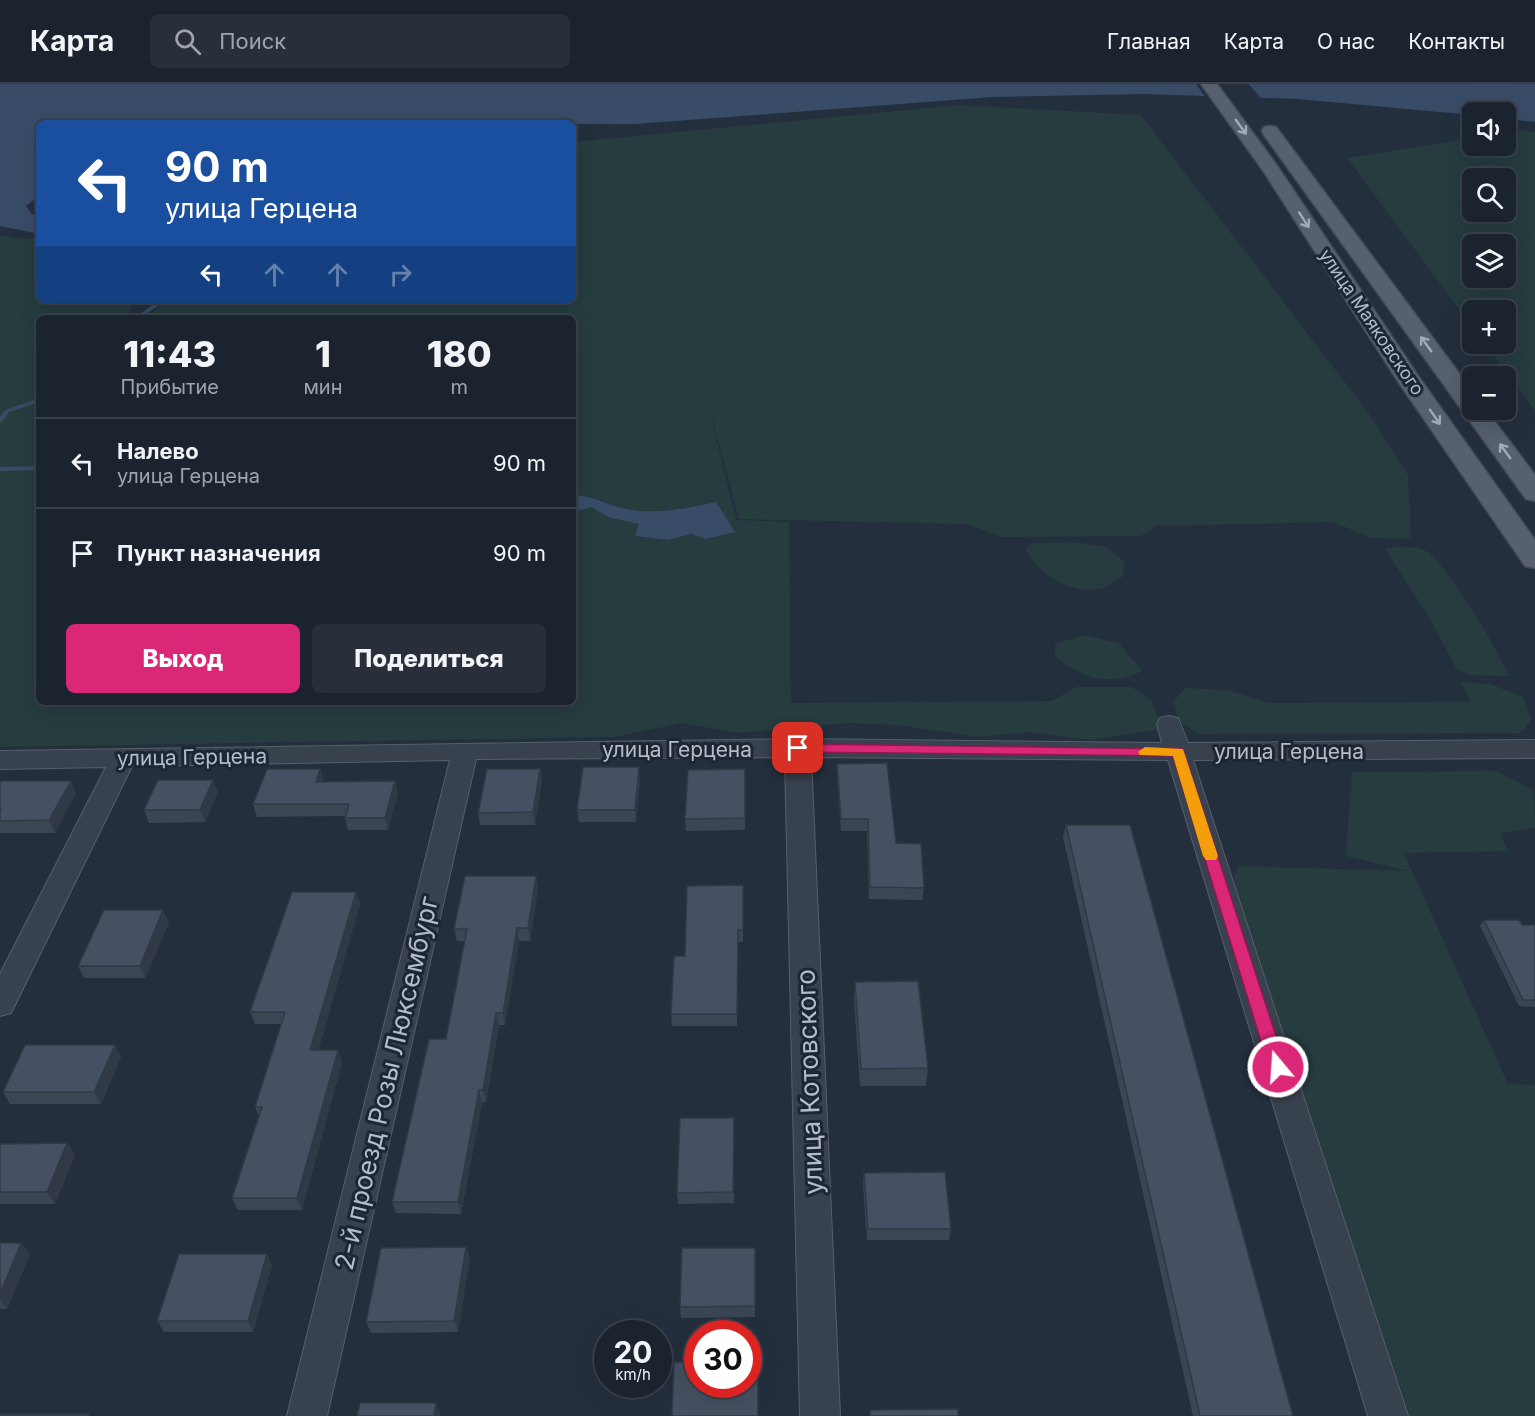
<!DOCTYPE html>
<html lang="ru">
<head>
<meta charset="utf-8">
<style>
	:root { --surface:#1b232e; --page:#282f3a; --text:#f1f3f6; --muted:#a0a4aa; --line:#39404a; --accent:#db2777 }
	body { margin:0; font-family:Inter,sans-serif; background:var(--page); color:var(--text); height:100vh; display:flex; flex-direction:column; font-size:22px; white-space:nowrap }
	* { box-sizing:border-box; margin:0 }
	p { font-size:20px; color:var(--muted) }
	.icon { flex:none; width:33px; height:33px; fill:none; stroke:currentColor; stroke-width:2; stroke-linecap:round; stroke-linejoin:round }
	.map { position:relative; flex:1; overflow:hidden }
	.side { position:absolute; left:36px; top:231px; width:540px; height:390px; display:flex; flex-direction:column; background:var(--surface); border-radius:9px; box-shadow:0 6px 24px #0002,0 0 0 2px var(--line) }
	.side>* { flex:none }
	.hud { position:absolute; left:36px; top:36px; width:540px; height:183px; border-radius:9px; box-shadow:0 6px 24px #0002,0 0 0 2px var(--line); background:#1a4fa0; color:#fff; overflow:hidden }
	.tools { position:absolute; left:1462px; top:18px; display:grid; gap:12px }
	.tools a { display:grid; place-items:center; width:54px; height:54px; border-radius:9px; background:var(--surface); box-shadow:0 6px 24px #0002,0 0 0 2px var(--line); font-size:30px }
	.speed { position:absolute; left:594px; top:1236px; display:flex; gap:12px; font-size:30px; font-weight:700; text-align:center }
	.speed>* { display:grid; place-content:center; width:78px; height:78px; border-radius:50%; background:var(--surface); box-shadow:0 6px 24px #0002,0 0 0 2px var(--line); line-height:1 }
	.speed small { font-size:15px; font-weight:400 }
	.speed .limit { border:9px solid #d22; background:#fff; color:#111 }
	.pin { position:absolute; display:grid; place-items:center; width:51px; height:51px; color:#fff; margin:-26px; border-radius:12px; box-shadow:0 3px 9px #0006 }
	.me { position:absolute; width:66px; margin:-33px; rotate:342deg; stroke-linejoin:round; filter:drop-shadow(0 0 4px #0008) }
	.turn { display:flex; align-items:center; gap:21px; height:126px; padding:0 30px; font-size:27px }
	.turn .icon { width:78px; height:78px; stroke-width:2.5 }
	.turn b { display:block; font-size:42px; line-height:51px }
	.lanes { display:flex; align-items:center; height:57px; padding:0 30px; background:#0003; justify-content:center; gap:30px; direction:ltr }
	.lanes .off { opacity:.35 }
	.eta { display:flex; justify-content:space-evenly; align-items:center; height:102px; text-align:center }
	.eta b { font-size:36px; font-weight:800; line-height:42px }
	.action { display:flex; gap:12px; margin-top:auto; padding:12px 30px }
	.action a { flex:1; height:69px; border-radius:9px; background:var(--accent); color:#fff; font-size:24px; font-weight:800; line-height:69px; text-align:center }
	.action a+a { background:var(--page); color:var(--text) }
	ul { padding:0; list-style:none }
	li { display:flex; align-items:center; gap:18px; height:90px; padding:0 30px; border-top:2px solid var(--line) }
	li div { flex:1 }
	li b { display:block; font-size:22px }
	li em { font-style:normal }
	header { display:flex; align-items:center; gap:36px; box-sizing:border-box; height:84px; padding:0 30px; background:var(--surface); border-bottom:2px solid var(--line) }
	header strong { font-size:28px }
	nav { display:flex; gap:33px; margin-inline-start:auto; font-size:21px }
	.search { width:420px; height:54px; background:var(--page); display:flex; align-items:center; gap:15px; box-sizing:border-box; padding:0 21px; border-radius:9px; color:var(--muted); font-size:22px }
	.map>svg:first-child { display:block }
	.green { fill:#263c3f; fill-rule:evenodd }
	.water { fill:#394c67 }
	.pier { fill:#242f3e }
	.lines { fill:none; stroke-linecap:round; stroke-linejoin:round }
	.stream { fill:#394c67; fill-rule:evenodd }
	.street-casing { stroke:#565f6c; stroke-width:2 }
	.primary-casing { stroke:#414a57; stroke-width:3 }
	.street { fill:#38414e; fill-rule:evenodd }
	.primary { fill:#56606e; fill-rule:evenodd }
	.wall { fill:#3b4654 }
	.shaded-wall { fill:#303945 }
	.building { fill:#455162; stroke:#303945; stroke-width:1.5 }
	.oneway { stroke:#a1aab7 }
	.route { fill:#db2777; stroke:#8e194d; stroke-width:1.5 }
	.slow { fill:#f59e0b }
	.labels { text-anchor:middle; dominant-baseline:central; stroke-width:6; stroke-linejoin:round; paint-order:stroke }
	.far-street-label { font-size:18px; fill:#b4bcc9; stroke:#1d2633 }
	.street-label { font-size:21px; fill:#b4bcc9; stroke:#1d2633 }
	.near-street-label { font-size:26px; fill:#b4bcc9; stroke:#1d2633 }
</style>
</head>
<body>
<header>
<strong>Карта</strong>
<div class="search"><svg class="icon" aria-label="search" viewBox="0 0 24 24"><circle cx="10" cy="10" r="6"/><path d="M15 15l6 6"/></svg>Поиск</div>
<nav><a>Главная</a><a>Карта</a><a>О нас</a><a>Контакты</a></nav>
</header>
<div class="map">
<svg width="1535" height="1332" viewBox="0 0 1535 1332">
	<rect width="100%" height="100%" fill="#242f3e"/>
	<g class="green">
		<path d="M959,21l182,10 228,299 39,61 3,64 -40,-1 -38,-16 -177,4 -15,10 -139,1 -36,-13 -227,-5 -32,-119 29,120 53,2 2,181 261,-2 25,-14h55l19,13 12,29 -73,11 -61,-8 -50,5 -82,-12 -50,-2 -109,10 -57,-10 -66,14 -615,10v-511l39,4v60h102l-10,6 -2,12h-90v384h534v-190l18,-6 20,12 28,6 -3,12 32,4 23,-6 14,5 11,-37c-30,6 -63,14 -94,6 -17,-4 -31,-13 -49,-13v-177h-424l10,-13 12,-5h402v-158z"/>
		<path d="M1518,46l17,2v279l-50,-67h21v-34h-33v18l-126,-170 126,-20v8h33v-14zM1506,94v34h-33v-34zM1473,160h33v34h-33z"/>
		<path d="M1070,458l34,4 21,16 -2,14c-6,3 -13,10 -20,12 -30,8 -65,-13 -78,-39l8,-6z"/>
		<path d="M1397,463c10,0 22,-1 31,5 21,16 71,99 81,124l-38,-1 -14,-5 -27,-51 -45,-70z"/>
		<path d="M1083,551l36,8 23,28c-34,16 -59,8 -87,-15v-12z"/>
		<path d="M1460,598l30,2 33,13 8,23 -7,10 -6,3 -320,1 -19,-13 -6,-20 13,-13 41,2 41,13 203,-1z"/>
		<path d="M1496,687l38,19 1,38 -35,5 8,18 -104,2 104,231 27,1v331h-126l-174,-530 -1,-11 4,-9 170,5 -62,-15 6,-84z"/>
	</g>
	<g class="water">
		<path d="M0,0h1535v38l-29,-3v-7h-33v3l-175,-16 -154,-5 -152,3 -356,27 -597,-1v73l-13,10 6,8 7,3v17l-39,-8z"/>
		<path d="M573,411c18,0 32,9 49,13 31,8 64,0 94,-6l19,30 -30,7 -14,-5 -23,6 -33,-4 4,-12 -28,-6 -20,-11 -18,5z"/>
	</g>
	<path class="pier" d="M1196,0h53l13,16 -56,-2z"/>
	<g class="lines">
		<g class="stream">
			<path d="M160,216h6l-25,18h-7z"/>
			<path d="M39,314v4l-30,10 -7,10 -2,1v-6l5,-7z"/>
			<path d="M39,382v4l-39,1v-4z"/>
		</g>
		<defs>
			<path id="street" d="M1169,632l9,2 10,25 347,-3v18l-342,2 215,656h-40l-200,-656 -357,-3 29,659h-40l-15,-659 -309,2 -149,657h-40l163,-656 -318,6 -121,247 -11,3v-42l106,-207 -106,2v-18l798,-12 364,4 -5,-19 3,-6z"/>
			<g id="primary">
				<path d="M1201,0h16l61,83 143,213 114,160v28l-10,-2 -4,-6 -122,-177 -135,-211z"/>
				<path d="M1270,42l6,1 197,265v18h13l49,65v26l-9,-2 -262,-364 -2,-4 2,-4z"/>
			</g>
		</defs>
		<use href="#street" class="street-casing"/>
		<use href="#primary" class="primary-casing"/>
		<use href="#street" class="street"/>
		<use href="#primary" class="primary"/>
	</g>
	<g class="wall">
		<path d="M837,680l59,79 28,45 -2,12 -53,-1 -2,-68h-26l-4,-55z"/>
		<path d="M320,685l3,13 75,11 -10,37h-40l-3,-12 1,-2 -89,1 -4,-13z"/>
		<path d="M540,685l2,12 -7,44h-55l-2,-12z"/>
		<path d="M745,685v61l-59,1 -1,-12z"/>
		<path d="M640,695l-4,43h-57l-2,-12z"/>
		<path d="M0,697l76,12 -21,40h-54l-1,-2z"/>
		<path d="M218,708l-13,30 -56,1 -5,-13z"/>
		<path d="M1066,741l227,591h-100l-130,-579z"/>
		<path d="M743,801v57h-5l-1,84h-65l-1,-12 14,-58z"/>
		<path d="M538,804l-8,53h-11l-14,84h-6l-13,77h-4l-21,112 -65,-1 -4,-11 54,-163 19,-98h-8l-3,-12z"/>
		<path d="M356,808l4,12 -42,146h20l4,12 -40,148h-64l-6,-12 27,-82 -4,-9 26,-83h-26l-5,-12z"/>
		<path d="M1484,836l38,5h13v82l-16,-1 -39,-80z"/>
		<path d="M169,838l-24,56h-61l-6,-12z"/>
		<path d="M855,898l73,86 -2,18h-66l-6,-86z"/>
		<path d="M115,961l6,12 -20,47h-91l-7,-12z"/>
		<path d="M734,1046v73l-56,1 -1,-11z"/>
		<path d="M67,1059l8,12 -20,49h-55v-60z"/>
		<path d="M864,1089l87,56 -2,11h-82l-4,-55z"/>
		<path d="M0,1159h21l9,11 -23,55h-7z"/>
		<path d="M466,1163l4,11 -12,74 -87,1 -5,-11z"/>
		<path d="M755,1164v69l-74,1 -1,-11z"/>
		<path d="M272,1181l-19,67h-89l-7,-11z"/>
	</g>
	<g class="shaded-wall">
		<path d="M639,683l1,12 -4,43 -1,-12z"/>
		<path d="M320,685l4,12 -5,13 -3,-12z"/>
		<path d="M540,685l2,12 -7,44 -2,-13z"/>
		<path d="M213,696l5,12 -13,30 -5,-12z"/>
		<path d="M71,697l5,12 -21,40 -6,-13z"/>
		<path d="M395,697l3,12 -10,37 -3,-12z"/>
		<path d="M536,792l2,12 -8,53 -2,-13z"/>
		<path d="M356,808l4,12 -45,158 -5,-12z"/>
		<path d="M163,826l6,12 -24,56 -5,-12z"/>
		<path d="M517,844l2,13 -14,84 -2,-12z"/>
		<path d="M496,929l3,12 -13,77 -3,-12z"/>
		<path d="M115,961l6,12 -20,47 -7,-12z"/>
		<path d="M338,966l4,12 -40,148 -5,-12z"/>
		<path d="M479,1006l3,12 -21,112 -3,-12z"/>
		<path d="M67,1059l8,12 -20,49 -8,-12z"/>
		<path d="M21,1159l9,11 -23,55 -7,-9v-6z"/>
		<path d="M466,1163l4,11 -12,74 -4,-11z"/>
		<path d="M267,1170l5,11 -19,67 -5,-11z"/>
		<path d="M436,1319l4,10v3h-6z"/>
	</g>
	<g class="building">
		<path d="M887,679l9,80 25,1 3,44 -54,-1 -2,-68h-27l-4,-55z"/>
		<path d="M583,683h56l-4,43h-58z"/>
		<path d="M267,685h53l-4,13 79,-1 -10,37h-40l4,-14h-96z"/>
		<path d="M487,685h53l-7,43 -55,1z"/>
		<path d="M745,685v49l-60,1 3,-49z"/>
		<path d="M158,696h55l-13,30h-56z"/>
		<path d="M0,697h71l-22,39 -49,1v-10l1,-2h-1z"/>
		<path d="M1066,741h64l163,591h-93z"/>
		<path d="M465,792h71l-8,52h-11l-14,85h-7l-13,77h-4l-21,112h-66l37,-163h17l21,-110h-13z"/>
		<path d="M743,801v45h-5l-1,84h-66l3,-58h11l2,-70z"/>
		<path d="M292,808h64l-46,158h28l-41,148h-65l30,-91h-7l30,-95h-35z"/>
		<path d="M104,826h59l-23,56h-62z"/>
		<path d="M1484,836h35l3,5h13v75h-12z"/>
		<path d="M918,897l10,87 -67,1 -6,-87z"/>
		<path d="M25,961h90l-21,47h-91z"/>
		<path d="M680,1034h54l-1,74 -56,1z"/>
		<path d="M67,1059l-20,49h-47v-48z"/>
		<path d="M945,1088l6,57h-83l-4,-56z"/>
		<path d="M0,1159h21l-21,51z"/>
		<path d="M466,1163l-12,74 -88,1 15,-74z"/>
		<path d="M682,1164h73v58l-75,1z"/>
		<path d="M179,1170h88l-19,67h-91z"/>
		<path d="M748,1277h10v55h-86l2,-54h24v22h50z"/>
		<path d="M360,1319h76l-2,13h-77z"/>
		<path d="M958,1325v7h-88v-6z"/>
		<path d="M0,1330h89l-1,2h-88z"/>
	</g>
	<defs><path id="oneway-shaft" d="M-6 0H5M1.5-3L5.5 0L1.5 3" fill="none" stroke-width="1.6" stroke-linecap="round" stroke-linejoin="round" transform="scale(1.5)"/></defs>
	<g class="oneway">
		<use href="#oneway-shaft" transform="translate(1241 43) rotate(54)"/>
		<use href="#oneway-shaft" transform="translate(1304 136) rotate(57)"/>
		<use href="#oneway-shaft" transform="translate(1426 260) rotate(-126)"/>
		<use href="#oneway-shaft" transform="translate(1435 333) rotate(55)"/>
		<use href="#oneway-shaft" transform="translate(1505 367) rotate(-126)"/>
	</g>
	<path class="route" d="M798,660l385,5 103,318 -2,5 -6,2 -6,-2 -3,-5 -96,-311 -380,-4v-7z"/>
	<path class="slow" d="M1145,663l38,2 35,107 -2,4h-10l-3,-4 -30,-100 -33,-1 -2,-3z"/>
	<g class="labels">
		<g class="far-street-label">
			<text transform="translate(1372 238) rotate(56)">улица Маяковского</text>
		</g>
		<g class="street-label">
			<text x="677" y="665">улица Герцена</text>
			<text x="1289" y="667">улица Герцена</text>
			<text transform="translate(192 673) rotate(-1)">улица Герцена</text>
		</g>
		<g class="near-street-label">
			<text transform="translate(809 998) rotate(-92)">улица Котовского</text>
			<text transform="translate(386 999) rotate(-77)">2-й проезд Розы Люксембург</text>
		</g>
	</g>
</svg>
<div class="tools">
<a><svg class="icon" aria-label="sound" viewBox="0 0 24 24"><path d="M4 9h4l5-4v14l-5-4H4zM17 9q2 3 0 6"/></svg></a>
<a><svg class="icon" aria-label="search" viewBox="0 0 24 24"><circle cx="10" cy="10" r="6"/><path d="M15 15l6 6"/></svg></a>
<a><svg class="icon" aria-label="layers" viewBox="0 0 24 24"><path d="M12 4l9 5-9 5-9-5zM3 14l9 5 9-5"/></svg></a>
<a>+</a>
<a>−</a>
</div>
<div class="speed"><div>20<small>km/h</small></div><div class="limit">30</div></div>
<div class="pin" style="left:798px;top:664px;background:#d93025"><svg class="icon" aria-label="arrive" viewBox="0 0 24 24"><path d="M6 21V4h12l-3 4 3 4H6"/></svg></div>
<svg class="me" style="left:1278px;top:983px" viewBox="-20 -20 40 40"><circle r="17" fill="#db2777" stroke="#fff" stroke-width="3"/><path d="M0-11L8 9 0 5-8 9z" fill="#fff"/></svg>
<div class="hud">
<div class="turn"><svg class="icon" aria-label="left" viewBox="0 0 24 24"><path d="M17 20v-9H6M10 6l-5 5 5 5"/></svg><div><b>90 m</b>улица Герцена</div></div>
<div class="lanes"><svg class="icon" aria-label="left" viewBox="0 0 24 24"><path d="M17 20v-9H6M10 6l-5 5 5 5"/></svg><svg class="icon off" aria-label="ahead" viewBox="0 0 24 24"><path d="M12 20V5M6 11l6-6 6 6"/></svg><svg class="icon off" aria-label="ahead" viewBox="0 0 24 24"><path d="M12 20V5M6 11l6-6 6 6"/></svg><svg class="icon off" aria-label="right" viewBox="0 0 24 24"><path d="M7 20v-9h11M14 6l5 5-5 5"/></svg></div>
</div>
<section class="side">
<div class="eta">
<div><b>11:43</b><p>Прибытие</p></div>
<div><b>1</b><p>мин</p></div>
<div><b>180</b><p>m</p></div>
</div>
<ul>
<li><svg class="icon" aria-label="left" viewBox="0 0 24 24"><path d="M17 20v-9H6M10 6l-5 5 5 5"/></svg><div><b>Налево</b><p>улица Герцена</p></div><em>90 m</em></li>
<li><svg class="icon" aria-label="arrive" viewBox="0 0 24 24"><path d="M6 21V4h12l-3 4 3 4H6"/></svg><div><b>Пункт назначения</b></div><em>90 m</em></li>
</ul>
<div class="action"><a>Выход</a><a>Поделиться</a></div>
</section>
</div>
</body>
</html>
